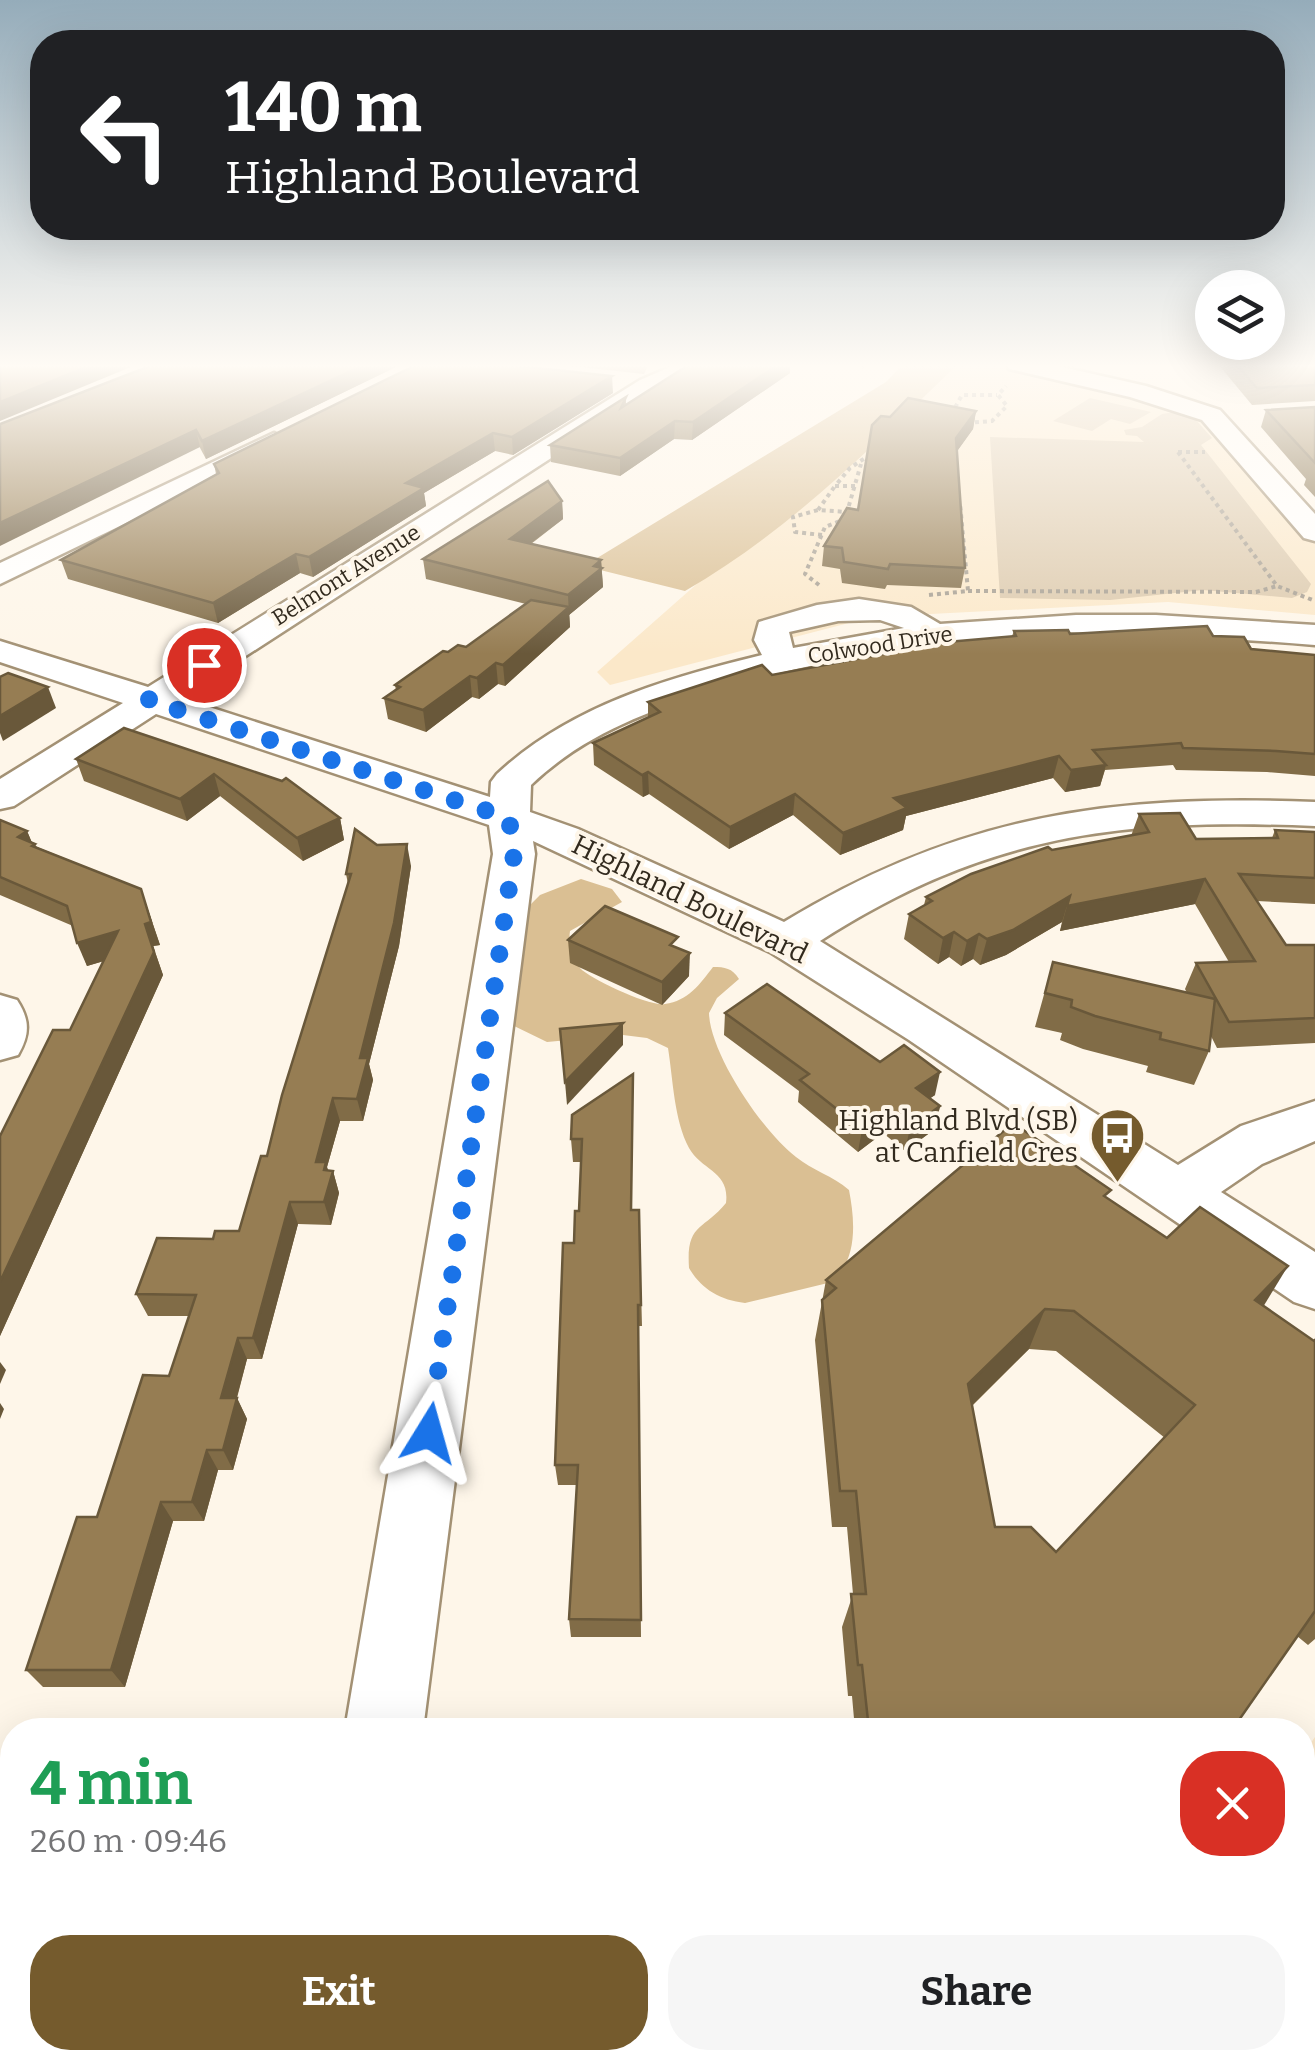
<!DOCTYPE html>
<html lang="en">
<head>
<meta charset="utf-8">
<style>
	:root { --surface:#fff; --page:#f6f6f6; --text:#202124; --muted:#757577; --accent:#755b2d }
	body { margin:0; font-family:Bitter,serif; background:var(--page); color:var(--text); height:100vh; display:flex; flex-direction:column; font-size:38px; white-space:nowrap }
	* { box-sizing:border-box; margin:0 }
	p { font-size:32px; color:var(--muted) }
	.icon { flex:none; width:55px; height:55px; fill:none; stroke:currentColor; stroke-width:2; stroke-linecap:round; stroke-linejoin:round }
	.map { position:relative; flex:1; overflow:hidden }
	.panel { position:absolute; left:0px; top:1718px; width:1315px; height:352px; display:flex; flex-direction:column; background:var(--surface); border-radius:40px 40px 0 0; box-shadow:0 10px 40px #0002 }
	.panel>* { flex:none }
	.guide { position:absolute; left:30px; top:30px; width:1255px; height:210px; border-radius:40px; box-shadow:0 10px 40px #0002; background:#202124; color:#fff; overflow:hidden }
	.tools { position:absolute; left:1195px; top:270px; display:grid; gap:20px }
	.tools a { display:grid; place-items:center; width:90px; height:90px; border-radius:50%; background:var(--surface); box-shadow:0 10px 40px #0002; font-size:50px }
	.pin { position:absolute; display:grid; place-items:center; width:85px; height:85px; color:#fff; margin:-42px; border:5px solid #fff; border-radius:50%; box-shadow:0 2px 10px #0007 }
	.me { position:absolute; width:110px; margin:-55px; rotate:8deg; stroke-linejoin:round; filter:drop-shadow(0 0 8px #0008) }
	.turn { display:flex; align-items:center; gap:35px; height:210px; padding:0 30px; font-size:45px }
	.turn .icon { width:130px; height:130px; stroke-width:2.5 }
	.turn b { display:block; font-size:70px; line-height:85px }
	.round { display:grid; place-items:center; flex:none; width:105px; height:105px; border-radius:40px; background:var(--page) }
	.head { display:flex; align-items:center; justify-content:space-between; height:170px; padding:0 30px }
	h1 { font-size:60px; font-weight:700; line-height:75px; color:#1e9e55 }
	.action { display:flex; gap:20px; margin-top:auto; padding:20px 30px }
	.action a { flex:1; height:115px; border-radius:40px; background:var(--accent); color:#fff; font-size:40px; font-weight:700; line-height:115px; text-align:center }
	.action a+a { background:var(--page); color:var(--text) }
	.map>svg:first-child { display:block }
	.built { fill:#fbe8c9 }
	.green { fill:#dcc9ac }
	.forest { fill:#dabf93 }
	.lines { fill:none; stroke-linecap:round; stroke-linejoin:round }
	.minor-casing { stroke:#a39174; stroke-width:5 }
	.path-far1 { stroke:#a49c8f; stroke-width:4; stroke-dasharray:4 4; stroke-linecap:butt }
	.path { stroke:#a49c8f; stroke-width:10; stroke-dasharray:12 12; stroke-linecap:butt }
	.minor { fill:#fff; fill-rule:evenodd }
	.wall { fill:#816c47; fill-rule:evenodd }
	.shaded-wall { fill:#69583a }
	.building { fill:#967d53; stroke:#69583a; stroke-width:2.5; fill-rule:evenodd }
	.route { stroke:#1a73e8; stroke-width:18; stroke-dasharray:0 32.4 }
	.labels { text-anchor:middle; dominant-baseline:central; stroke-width:8; stroke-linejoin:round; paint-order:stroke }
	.far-street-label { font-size:22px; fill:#322a1e; stroke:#fef6e9 }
	.street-label { font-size:28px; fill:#322a1e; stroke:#fef6e9 }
	.poi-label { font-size:28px; fill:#322a1e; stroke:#fef6e9; text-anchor:end }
</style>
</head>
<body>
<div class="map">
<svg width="1315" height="2069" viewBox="0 0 1315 2069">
	<rect width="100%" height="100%" fill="#fef6e9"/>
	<g class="built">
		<path d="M929,364h56l186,40 42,16 102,123v72l-147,-13 -296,15 -262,68 -13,-13 136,-120z"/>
		<path d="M1315,1737v332h-917l2,-11h902v-303z"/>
	</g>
	<g class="green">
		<path d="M1090,398l61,14 -21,12 -19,-5 -19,12 -39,-10z"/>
		<path d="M1187,410l25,28 -11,7 110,139 -4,8 -15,6 -89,-8 -93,10 -110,-2 -10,-161 154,5 -7,-6 -11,-1 -2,-5 18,-3 20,-13z"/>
	</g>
	<g class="forest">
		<path d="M903,364h55c-86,83 -169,167 -273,227l-101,-25 302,-184z"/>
		<path d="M581,879l31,10 10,13 -52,29c-2,13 2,27 10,37 10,11 70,39 85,36 23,-3 35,-20 48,-37 12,0 19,1 26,12l-22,19 -8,15c1,41 54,119 87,144 16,13 37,19 53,33 6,31 9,69 -17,92l-87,21c-25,-3 -44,-14 -56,-35 -3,-45 14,-37 37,-65 4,-32 -24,-32 -37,-55 -15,-28 -16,-69 -21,-100l-21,-10 -24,-3 -76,7 -37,-18 17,-116 13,-13z"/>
	</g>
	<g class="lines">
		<defs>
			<g id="minor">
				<path d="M677,364h31l-52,26 -475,308 309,99 1,-15 6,-8c73,-68 170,-96 265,-119l-8,-15 5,-18 58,-17 42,-6 52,8 29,17 136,-9h80l159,10v20c-201,-17 -401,-14 -596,44 -69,21 -135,45 -188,96l-1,27 48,17 206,93c176,-107 327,-128 531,-120v24c-195,-8 -328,8 -495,115l358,224 63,-39 74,-25v40l-53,23 -41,28 94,60v57l-21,-7 -385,-262 -139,-88 -237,-111 2,13 -112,876h-78l148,-876 -4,-29 -333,-111 -142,92 -14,3v-30l123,-76 -123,-41v-21l148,46 492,-307zM880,620l24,8 -111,20 -4,-16 49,-11z"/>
				<path d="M1006,364h43l97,22 74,24 95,104v27l-11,-3 -102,-118 -72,-23 -121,-28z"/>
				<path d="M274,433l13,8 -4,6 -283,137v-21z"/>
				<path d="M0,995l17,5c13,20 13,34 1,55l-18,5z"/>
				<path d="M1315,1796v99l-13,5v-99z"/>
				<path d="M0,2022h12v36h82l1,11h-95z"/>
				<path d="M289,2058h92l-2,11h-92z"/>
				<path d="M1147,2058h93l-5,11h-93z"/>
			</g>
		</defs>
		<use href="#minor" class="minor-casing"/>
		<g class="path-far1">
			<path d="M861,367l10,-3"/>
			<path d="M956,413l-3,-2 9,-16h35"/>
			<path d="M967,423l25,-2 15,-15 -9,-11 8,-9"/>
			<path d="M1178,452l99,134 38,15"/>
			<path d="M1178,452h27"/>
			<path d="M855,486h-20l15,-18 21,-14"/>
			<path d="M818,510l17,-24"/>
			<path d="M822,535l-27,-3 -2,-15 25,-7 29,2"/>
			<path d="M819,585l-14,-11 20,-47 20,-8 16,-55"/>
			<path d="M968,591l288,1 21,-6"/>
			<path d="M929,595l39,-4 -8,-88"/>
		</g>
		<path class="path" d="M114,2063l71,-3 75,9"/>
		<use href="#minor" class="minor"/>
	</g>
	<g class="wall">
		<path d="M155,364h247l-196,95z"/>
		<path d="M553,364h96l-5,10z"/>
		<path d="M1218,364h97v37l-63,4z"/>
		<path d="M790,373l-98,67 -18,-1 -54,37 -69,-14 -1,-17 76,-48v7z"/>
		<path d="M613,393l-100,62 -18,-4 -71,42 2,13 -113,71 -13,-4 -82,50 -150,-44 -7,-19 155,-86 -2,-10z"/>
		<path d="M1315,407v90l-11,-12 2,-6 -45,-52 5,-17z"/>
		<path d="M976,411l-3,18 -16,22 8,117 -4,20 -74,-3 -2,4 -43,-6 -2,-14 -18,-3 2,-20 34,-36 32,-93z"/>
		<path d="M562,501l1,18 -32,25 70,16 2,27 -34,28 1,12 -65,59 -7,-2 -19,15 -7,-2 -46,35 -38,-13 -4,-21 12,-8 -1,-5 53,-33 18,-5 60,-43 -100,-25 -3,-20z"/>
		<path d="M1014,631l199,5 38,13 64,6v121l-48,-4 -91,-2 -3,-5 -68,5 -5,16 -35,6 -12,-14 -147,38 -3,14 -63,25 -47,-40 -64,34 -80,-55 -6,3 -49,-32 -1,-22 55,-26v-15l124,-27 240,-39z"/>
		<path d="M124,728l216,90 4,22 -41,21 -83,-65 -33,25 -103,-40 -8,-22z"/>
		<path d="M1139,814l57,25 76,-1 3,-8 40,2v72l-58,-3 29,44h29v98l-98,5 -6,-12 -2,15 -15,34 -48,-13 2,-6 -65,-17 -23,-9 2,-7 -27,-6 18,-65 134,31 -2,-4 11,-26 33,-1 -34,-58 -135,27 2,-9 -56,33 -26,10 -7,-6 -12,7 -12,-9 -11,7 -34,-25 5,-25 15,-9 2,-8 126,-47 79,-14z"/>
		<path d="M0,820l27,11 5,12 5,4 104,42 19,56 -7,1 10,29 -163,361v-200l70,-106 34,-69 -17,5 -14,-40 -73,-31z"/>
		<path d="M377,845l34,21 -12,80 -30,118 4,16 -10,41h-23l-13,46 1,4h5l6,22 -8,32 -33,-1 -36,135h-15l-10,39 10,21 -14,51h-15l-14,51h-31l-48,166h-82l-17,-17 71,-153 72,-141 20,-60h-41l-12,-22 77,-55 26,-8 28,-75 81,-272 -2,-10z"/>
		<path d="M568,940l121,36 -27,29 -92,-42z"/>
		<path d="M725,1013l155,49 55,33 -5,3 10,8 -5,23 -30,22 -22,-18 -25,19 -60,-50 1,-11 -75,-56z"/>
		<path d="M572,1115l60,95h7l3,116h-4l3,311h-70l-2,-18 8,-134h-19l-3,-20 19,-222 5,-32 2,-49h-8l-2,-23z"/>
		<path d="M1108,1198l206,143 1,-1v299l-7,6 -11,-9 -65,94h-377l-3,-34h-4l-6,-69 11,-33 -6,-67h-15l-17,-187 11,-60zM1029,1349l27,2 109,87 -109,114 -61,-25 -23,-121z"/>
	</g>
	<g class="shaded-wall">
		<path d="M94,364h44l-138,57v-19z"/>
		<path d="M366,364h36l-196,95 -4,-18z"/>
		<path d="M779,364h11v9l-98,67 1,-18z"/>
		<path d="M612,376l1,17 -100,62 -1,-18z"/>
		<path d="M976,411l-3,18 -20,28 3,-19z"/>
		<path d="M675,421l-1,18 -54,37v-18z"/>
		<path d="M196,430l4,17 -200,99v-23z"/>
		<path d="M493,433l2,18 -71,42 2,13 -113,71 -4,-20 97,-74z"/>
		<path d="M562,501l1,18 -52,39 -1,-19z"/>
		<path d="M296,554l4,19 -82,50 -5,-20z"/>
		<path d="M601,560l2,27 -34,28 -1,-20z"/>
		<path d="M569,607l1,20 -65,59 -2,-21z"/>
		<path d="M496,663l2,21 -19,15 -2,-21z"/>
		<path d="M470,676l2,21 -46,35 -3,-22z"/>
		<path d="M48,687l8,21 -53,33 -3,-8v-17z"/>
		<path d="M1059,756l-6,22 -147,38 -3,14 -63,25 3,-22 51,-35z"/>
		<path d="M1106,765l-6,21 -35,6 6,-22z"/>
		<path d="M648,772l1,22 -6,3 -1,-22z"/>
		<path d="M214,774l6,22 -33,25 -7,-22z"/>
		<path d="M795,794l-2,21 -64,34 1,-22z"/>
		<path d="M340,818l4,22 -41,21 -6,-23z"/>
		<path d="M27,831l6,14 2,-1 10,22 -27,-29z"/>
		<path d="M407,844l4,22 -12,80 -30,118 4,16 -10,41 -6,-22 3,-41z"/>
		<path d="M1205,879l-10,25 -135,27 7,-25z"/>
		<path d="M141,889l19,56 -7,1 10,29 -163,361v-54l145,-358z"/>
		<path d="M1070,896l-8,26 -56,33 -26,10 7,-26z"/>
		<path d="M118,931l9,23 -40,12 -10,-23z"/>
		<path d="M954,932l-5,25 -11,7 5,-26z"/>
		<path d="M979,934l-6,25 -12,7 6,-25z"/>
		<path d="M690,953l-1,23 -27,29v-23z"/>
		<path d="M623,1023v22l-56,60 -2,-23z"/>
		<path d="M940,1072l-5,23 -23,16 4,-23z"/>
		<path d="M333,1098l7,23 -13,46 4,12 2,-8 6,22 -8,32 -7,-23 -8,-40z"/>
		<path d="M940,1106l-5,23 -30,22 5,-23z"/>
		<path d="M888,1111l-5,22 -25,19 4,-23z"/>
		<path d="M290,1202l8,22 -36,135 -9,-21z"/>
		<path d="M1288,1266l-25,41 -8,-7z"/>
		<path d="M1045,1309l-16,40 -75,74 14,-39z"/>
		<path d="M238,1338l9,21 -14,52 4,-13 10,21 -14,51 -10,-20 -2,-52z"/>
		<path d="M0,1362l6,8 -6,14z"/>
		<path d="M0,1403l4,6 -4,10z"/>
		<path d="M207,1450l11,20 -14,51 -12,-19z"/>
		<path d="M161,1502l12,19 -48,166 -14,-17z"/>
	</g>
	<g class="building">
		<path d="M0,364h94l-94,38z"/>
		<path d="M155,364h211l-164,77 -6,-11 -196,93v-99z"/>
		<path d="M418,364h84l110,12 -100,61 -19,-4 -87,50 18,5 -115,69 -13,-3 -83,49 -152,-43 158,-87 -5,-9z"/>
		<path d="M690,364h89l-86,58 -18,-1 -55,37 -70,-13 76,-48 -5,11z"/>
		<path d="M1236,364h79v21l-58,3z"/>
		<path d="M908,398l68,13 -20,27 9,130 -75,-4 -2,5 -44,-7 -2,-14 -18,-2 23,-38 11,2 14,-85 9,-9 9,1z"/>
		<path d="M1315,407v56l-49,-53z"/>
		<path d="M548,481l14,20 -52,38 91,21 -7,6 8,2 -34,27 -145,-36z"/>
		<path d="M531,600l38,7 -66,58 -7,-2 -19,15 -7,-2 -47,34 -39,-12 16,-11 -5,-2 48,-34 5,1 10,-7 8,2z"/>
		<path d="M1207,626l6,10 31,1 7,12 64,6v99l-39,-3 -93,-3 -2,-5 -88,7 13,15 -35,5 -12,-14 -165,42 13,10 -64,25 -48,-39 -65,33 -82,-55 -6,3 -49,-32 67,-31 -12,-10 114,-37 10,10 175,-33 69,-6 -2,-5 54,-1 2,4z"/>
		<path d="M8,673l40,14 -48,29v-39z"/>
		<path d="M124,728l158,53 4,-3 54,40 -43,20 -83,-64 -34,25 -104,-40z"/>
		<path d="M1180,813l16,26 82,-1 -3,-8 40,2v46l-76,-4 47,71h29v73l-86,4 -33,-59 59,-2 -50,-82 -138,27 3,-10 -57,34 -26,9 -8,-5 -12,7 -13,-9 -11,6 -34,-24 23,-13 -6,-4 45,-23 77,-27 4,3 97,-18 -10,-18z"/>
		<path d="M0,820l27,11 -9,6 17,7 -3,2 109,43 10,33 -6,2 9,28 -154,330v-146l53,-106h17l48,-99 -41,12 -10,-37 -67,-29z"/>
		<path d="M355,829l22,16 30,-1 -13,79 -34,135h8l-11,41 -24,-1 -17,64h10l-2,8 9,1 -9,31h-34l-37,136h-15l-17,60h16l-14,52h-16l-15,52h-31l-50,168h-85l51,-153h20l46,-142 26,1 27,-81 -60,-1 21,-56 56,1 2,-8h24l22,-75h6l15,-61 69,-221h-5z"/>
		<path d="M605,906l73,31 -8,8 20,8 -28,29 -94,-42z"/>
		<path d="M1053,962l162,37 -6,52 -49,-12 1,-6 -66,-17 -24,-9 1,-7 -27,-7z"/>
		<path d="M767,984l113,78 24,-17 36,27 -24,16 24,18 -30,22 -22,-17 -26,18 -62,-49 9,-6 -84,-61z"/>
		<path d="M623,1023l-58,59 -5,-53z"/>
		<path d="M633,1074l-2,136h8l2,95h-3l3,315 -72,-1 9,-154h-23l8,-222h11l1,-32h4l3,-72h-11l1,-24z"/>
		<path d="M1013,1123l98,67 -7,6 63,42 33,-31 88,59 -33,34 59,41 1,-1v271l-83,119h-363l-7,-65h-4l-7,-71h15l-10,-103h-16l-18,-191 14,-12 -10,-8zM1045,1309l29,2 121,94 -139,147 -25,-25h-36l-27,-143z"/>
		<path d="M12,1861v30l-6,-26z"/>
	</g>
	<linearGradient id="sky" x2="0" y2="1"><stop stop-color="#95acba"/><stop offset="0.56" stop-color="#fffbf5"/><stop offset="1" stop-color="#fffbf5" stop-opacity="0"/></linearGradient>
	<rect width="1315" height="654" fill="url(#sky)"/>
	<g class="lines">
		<path class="route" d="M204,665l-56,35 361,118 5,36 -85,579"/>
	</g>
	<defs>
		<symbol id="bus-pin" viewBox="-11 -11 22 30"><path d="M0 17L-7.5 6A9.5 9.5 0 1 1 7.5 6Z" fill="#755b2d" stroke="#fef6e9"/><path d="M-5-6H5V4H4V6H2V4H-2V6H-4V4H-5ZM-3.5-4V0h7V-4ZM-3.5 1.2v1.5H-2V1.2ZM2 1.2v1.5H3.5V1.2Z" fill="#fff"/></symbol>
	</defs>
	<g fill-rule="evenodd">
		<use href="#bus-pin" x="1086" y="1104" width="63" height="86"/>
	</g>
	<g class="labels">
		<g class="far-street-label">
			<text transform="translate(346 575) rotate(-32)">Belmont Avenue</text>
			<text transform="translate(880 645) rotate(-9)">Colwood Drive</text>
		</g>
		<g class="street-label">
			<text transform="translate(690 899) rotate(26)">Highland Boulevard</text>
		</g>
		<g class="poi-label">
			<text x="1078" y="1120">Highland Blvd (SB)<tspan x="1078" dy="32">at Canfield Cres</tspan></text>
		</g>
	</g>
</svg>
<div class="tools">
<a><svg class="icon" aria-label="layers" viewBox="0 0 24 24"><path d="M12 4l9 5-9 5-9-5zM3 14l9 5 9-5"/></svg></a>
</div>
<div class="pin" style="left:204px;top:665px;background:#d93025"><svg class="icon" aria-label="arrive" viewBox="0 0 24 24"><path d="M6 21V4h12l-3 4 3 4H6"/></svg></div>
<svg class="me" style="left:429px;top:1433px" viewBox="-20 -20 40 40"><path d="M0-17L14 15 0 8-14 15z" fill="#1a73e8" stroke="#fff" stroke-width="4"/></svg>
<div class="guide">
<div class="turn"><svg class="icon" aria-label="left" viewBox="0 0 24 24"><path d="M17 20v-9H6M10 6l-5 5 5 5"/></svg><div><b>140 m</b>Highland Boulevard</div></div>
</div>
<section class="panel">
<div class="head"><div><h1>4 min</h1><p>260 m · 09:46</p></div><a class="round" style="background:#d93025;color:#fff"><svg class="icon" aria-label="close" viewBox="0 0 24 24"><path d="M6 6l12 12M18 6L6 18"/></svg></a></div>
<div class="action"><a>Exit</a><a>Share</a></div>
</section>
</div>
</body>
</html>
